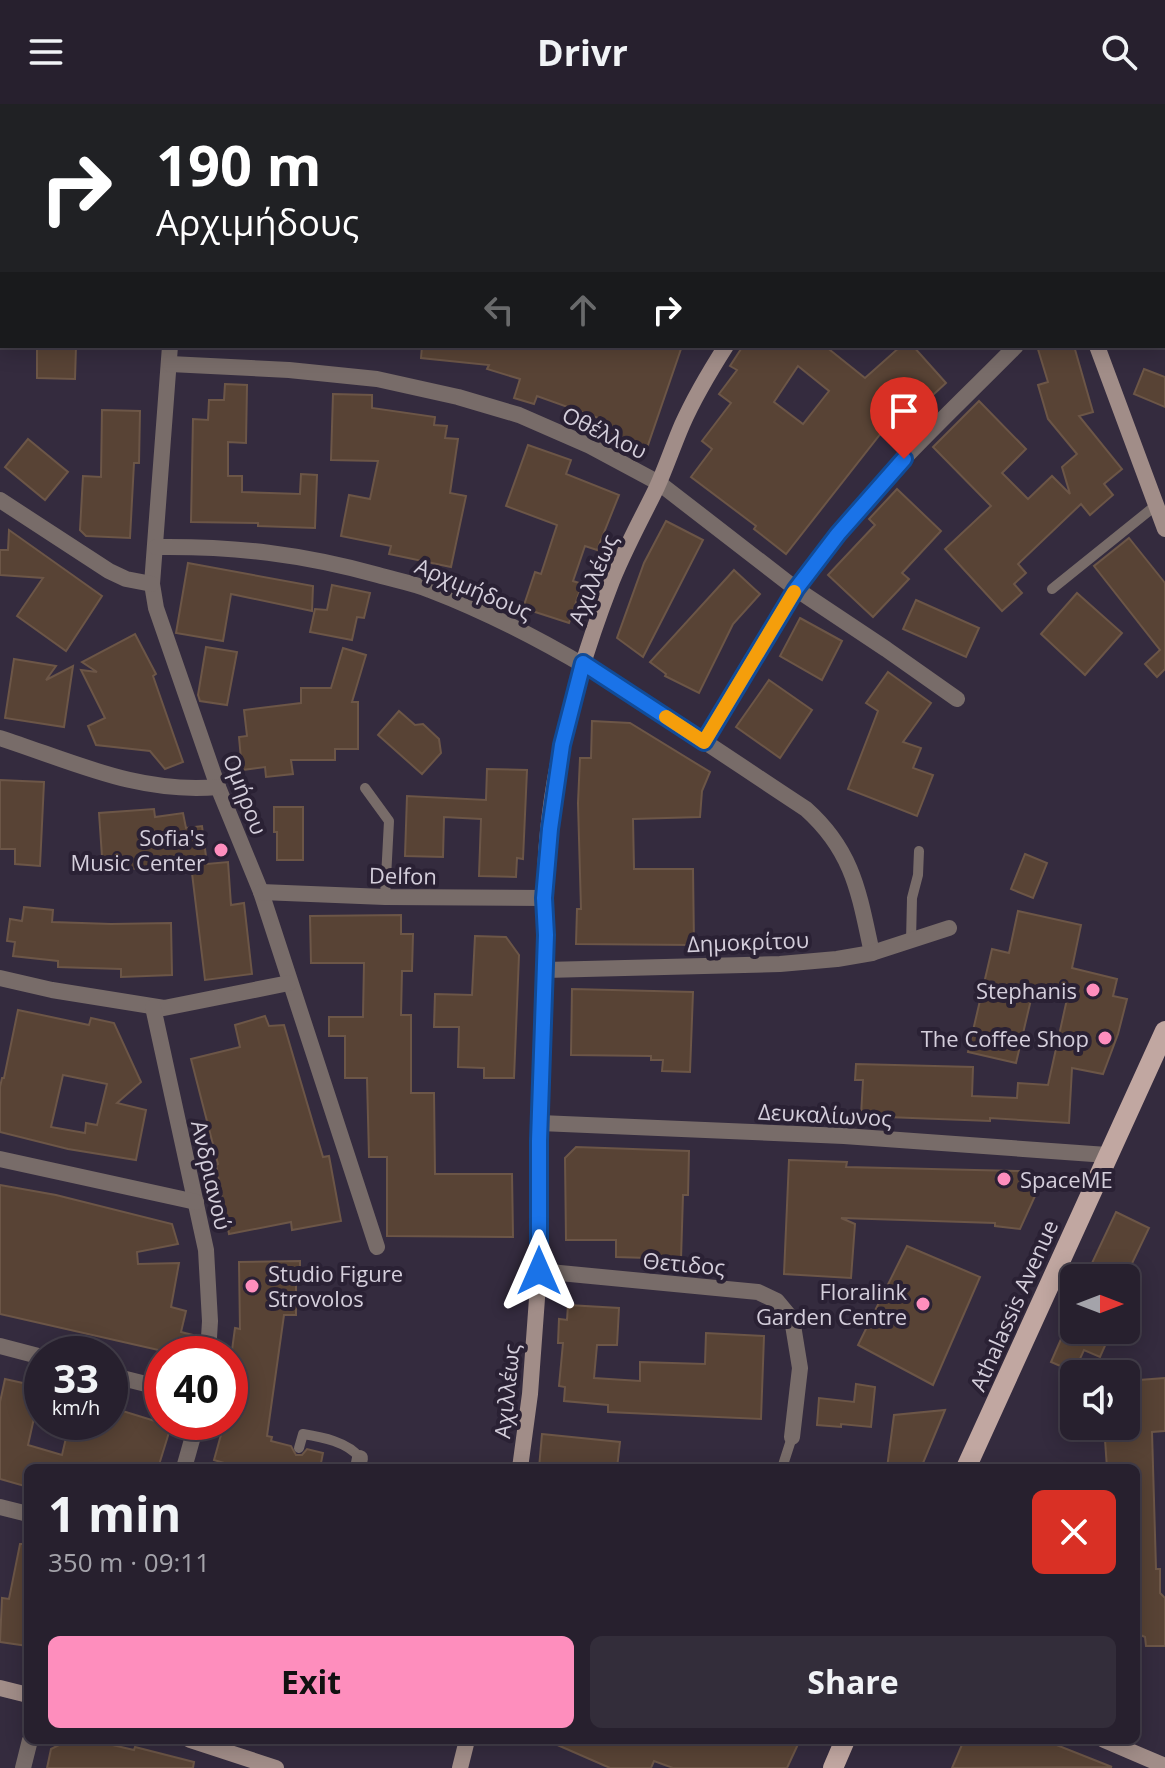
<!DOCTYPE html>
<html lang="en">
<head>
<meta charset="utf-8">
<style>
	:root { --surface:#27202e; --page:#332d3a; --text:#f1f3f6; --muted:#a4a3aa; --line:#433e4a; --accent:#fe8ebd }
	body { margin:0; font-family:"Open Sans",sans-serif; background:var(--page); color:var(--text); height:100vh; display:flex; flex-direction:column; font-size:30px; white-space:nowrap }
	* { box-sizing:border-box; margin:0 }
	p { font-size:26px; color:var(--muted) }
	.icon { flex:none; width:44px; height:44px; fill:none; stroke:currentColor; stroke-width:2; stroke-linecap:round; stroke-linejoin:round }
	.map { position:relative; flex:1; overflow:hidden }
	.sheet { position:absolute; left:24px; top:1360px; width:1116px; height:280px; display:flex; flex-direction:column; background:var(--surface); border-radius:12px; box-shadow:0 4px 20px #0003,0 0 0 2px var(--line) }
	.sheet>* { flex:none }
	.hud { position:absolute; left:0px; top:0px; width:1166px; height:244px; box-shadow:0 4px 20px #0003,0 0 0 2px var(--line); background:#202124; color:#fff; overflow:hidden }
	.needle { width:52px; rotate:90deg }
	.tools { position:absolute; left:1060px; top:1160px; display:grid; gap:16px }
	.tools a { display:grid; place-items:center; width:80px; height:80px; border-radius:12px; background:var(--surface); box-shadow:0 4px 20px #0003,0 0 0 2px var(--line); font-size:40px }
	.speed { position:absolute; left:24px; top:1232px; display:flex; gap:16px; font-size:40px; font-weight:700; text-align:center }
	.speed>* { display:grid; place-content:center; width:104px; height:104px; border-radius:50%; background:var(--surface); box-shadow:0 4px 20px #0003,0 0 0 2px var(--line); line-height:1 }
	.speed small { font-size:20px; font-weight:400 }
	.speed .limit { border:12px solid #d22; background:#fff; color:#111 }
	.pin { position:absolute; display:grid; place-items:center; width:68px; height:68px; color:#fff; margin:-82px -34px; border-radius:50% 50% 50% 0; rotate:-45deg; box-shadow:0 0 8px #0007 }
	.pin .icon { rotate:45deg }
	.me { position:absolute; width:88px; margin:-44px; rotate:0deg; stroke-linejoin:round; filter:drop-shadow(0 0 6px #0008) }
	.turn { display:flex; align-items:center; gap:28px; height:168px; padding:0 24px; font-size:36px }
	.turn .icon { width:104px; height:104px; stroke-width:2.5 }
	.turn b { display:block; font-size:56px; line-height:68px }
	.lanes { display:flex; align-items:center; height:76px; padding:0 24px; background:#0003; justify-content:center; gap:40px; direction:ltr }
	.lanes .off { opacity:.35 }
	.round { display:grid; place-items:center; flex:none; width:84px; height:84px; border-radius:12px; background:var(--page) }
	.summary { display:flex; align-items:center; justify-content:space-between; height:136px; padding:0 24px }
	h1 { font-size:48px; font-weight:700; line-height:60px }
	.cta { display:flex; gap:16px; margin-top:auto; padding:16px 24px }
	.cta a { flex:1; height:92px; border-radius:12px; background:var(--accent); color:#111; font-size:32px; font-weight:700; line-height:92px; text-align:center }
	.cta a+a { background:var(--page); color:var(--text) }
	header { display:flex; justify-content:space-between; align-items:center; height:104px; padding:0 24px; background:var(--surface); font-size:36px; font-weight:700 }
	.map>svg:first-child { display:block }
	.building { fill:#584335; stroke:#6c5647; stroke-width:2; fill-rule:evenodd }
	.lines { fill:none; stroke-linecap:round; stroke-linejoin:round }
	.lane { stroke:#786c69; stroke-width:10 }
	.street { stroke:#786c69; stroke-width:16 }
	.secondary { stroke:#a18d88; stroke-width:16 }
	.primary { stroke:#c1a7a1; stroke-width:20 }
	.route-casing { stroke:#114b97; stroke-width:20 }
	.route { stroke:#1a73e8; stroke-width:14 }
	.slow { stroke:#f59e0b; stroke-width:14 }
	.poi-dot { fill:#fe8ebd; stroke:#2a2134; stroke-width:3 }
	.labels { text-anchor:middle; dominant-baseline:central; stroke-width:8; stroke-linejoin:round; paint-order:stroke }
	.street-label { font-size:22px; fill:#d4cedb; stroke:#2a2134 }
	.poi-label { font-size:22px; fill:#d4cedb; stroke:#2a2134; text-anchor:end }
</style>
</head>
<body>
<header><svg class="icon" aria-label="menu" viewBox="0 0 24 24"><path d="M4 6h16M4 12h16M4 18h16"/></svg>Drivr<svg class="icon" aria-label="search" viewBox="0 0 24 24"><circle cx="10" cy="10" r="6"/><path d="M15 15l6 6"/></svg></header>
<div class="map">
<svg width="1165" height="1664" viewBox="0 0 1165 1664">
	<rect width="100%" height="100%" fill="#342b3e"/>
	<g class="building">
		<path d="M37,242h39l-1,33 -38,-1z"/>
		<path d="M422,242h260l-35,102 -44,-15 4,-12 -70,-25 -3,8 -20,-6 6,-19 -33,-10 2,-4 -68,-7z"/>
		<path d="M743,242h82l40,32 36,-32h12l33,37 -38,35 -8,-9 -114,145 -32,-25 2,-3 -65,-49 21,-28 -10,-8 29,-38 -12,-9 18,-24 -7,-4zM798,262l31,25 -26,33 -29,-22z"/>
		<path d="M1037,242h37l19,66 -14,4 43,53 -18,15 9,11 -23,20 -9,-11 -63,60 8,9 -12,11 8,9 -20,18 -57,-62 46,-43 -58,-59 46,-46 47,48 -24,24 26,26 24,-23 18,18 -8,-27 15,-13 -29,-35 -10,-34 10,-3z"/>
		<path d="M1144,265l21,8v30l-31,-13z"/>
		<path d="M225,280l22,1 -1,58 -18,-1v34h14v16l58,2 1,-20 16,1 -2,53 -57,-2v-3l-67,-1 2,-103 15,1 1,-20h15z"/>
		<path d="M333,290l39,1v13l63,9 -1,8 13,1 -2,12 13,1 -8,54 16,3 -15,71 -62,-13 2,-8 -50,-10 8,-41 21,4 8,-38 -47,-1z"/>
		<path d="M102,306l38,1 -1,52h-5l-4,75 -44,-2 -6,-6 3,-54 18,1z"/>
		<path d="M28,335l40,33 -23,28 -40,-33z"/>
		<path d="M528,341l43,15 -5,14 53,21 -22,55 -12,-4 -12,35 9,3 -13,39 -46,-15 12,-36 6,2 16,-49 -51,-19z"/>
		<path d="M897,385l44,42 -39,42 7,6 -36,38 -45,-42 47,-50 -6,-6z"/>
		<path d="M666,417l37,19 -60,117 -26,-19 27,-75z"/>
		<path d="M9,426l93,66 -36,55 -49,-35 26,-38 -43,-3v-25h8z"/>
		<path d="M1129,434l36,45v86l-8,8 -12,-13 15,-14 -66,-84z"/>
		<path d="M188,459l125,23 -1,25 -81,-17 -8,47 -47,-8z"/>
		<path d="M734,466l26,24 -27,30 -34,69 -34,-17 1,-2 -16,-12z"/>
		<path d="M332,481l38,8 -6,25 -7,-1 -5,23 -42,-8 5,-23 12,1z"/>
		<path d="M1077,489l45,40 -37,42 -44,-41z"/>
		<path d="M916,496l63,28 -13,29 -63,-28z"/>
		<path d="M800,514l42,23 -20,39 -42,-24z"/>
		<path d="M135,530l21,40 -3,2 30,86 -18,7 -15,-18 -54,-6 -8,-19 17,-8 -24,-48 16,2 -15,-10z"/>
		<path d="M206,543l31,5 -10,53 -27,-4 -2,-6z"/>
		<path d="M343,544l23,7 -14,47h6v47h-23v11h-44l2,14 -27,3 -1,-10 -23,3 -3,-33 8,-1 -3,-26 57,-7v-15h30z"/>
		<path d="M14,555l42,7 -10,14 27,-14 -9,61 -59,-9z"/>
		<path d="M888,568l43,31 -28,39 18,6 -8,20 20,7 -16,41 -69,-27 30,-78 -12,-8z"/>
		<path d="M769,576l43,30 -32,48 -44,-31z"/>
		<path d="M399,607l16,14 8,-1 16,15 2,14 -19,21 -44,-39z"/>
		<path d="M592,617l38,2 80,49 -8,19 -2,26 -67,2 1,50h59l1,76 -118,-1 1,-35h4l-3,-106 2,-45h11z"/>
		<path d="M487,665l40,1 -4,89 -6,-1 -1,19 -37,-1 2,-57 -37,-2 -1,40 -38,-1 2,-60 79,4z"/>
		<path d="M0,676l44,2 -4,84 -25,-2v-15h-15z"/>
		<path d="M274,703h29v53h-26v-28h-3z"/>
		<path d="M154,705l1,8 28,-4 3,15 16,-2 5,38 21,-2 3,43 13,-2 8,71 -47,6 -15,-123 -21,2v7l-66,5 -4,-58z"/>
		<path d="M1025,750l22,9 -14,35 -22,-9z"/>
		<path d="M24,803l29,3 -1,12 59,2 60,-1 1,52 -51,2v-8l-63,-2v-6l-45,-5 2,-14 -8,-1 3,-22 12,2z"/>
		<path d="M1018,807l63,14 -9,43 45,11 -4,17 14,3 -9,35 -15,40 -31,-6 -3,55 -79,-5v3l-129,-5 2,-36h-8l1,-16 117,3 -1,29 45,2 1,-15 30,2 19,-86 -34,-8 -17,72 -48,-11 24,-103 17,4z"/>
		<path d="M401,811v19h12l-1,37h-10l-1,44h10v78h23l1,81h77l1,63 -126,-1v-79h-18l-2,-79h-22v-42h-16v-19h34l1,-54h-53l-1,-47z"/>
		<path d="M475,832l31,1 13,18 -5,123h-30v-10l-26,-1 1,-40h-25l1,-33 37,1z"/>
		<path d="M572,885l121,3 -3,80 -28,-1 1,-11h-12v-4l-80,-1z"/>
		<path d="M18,906l71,15 2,-7 23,5 27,59 -24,21 29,7 -10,50 -68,-11 -68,-17v-45l2,-9h2zM63,971l44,9 -10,41 -11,-2 -1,10 -34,-6z"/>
		<path d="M265,912l4,10 15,-1 39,132 6,-1 12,65 -49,9 -1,-8 -62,12 -13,-69 2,-1 -27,-105 49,-12 -5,-22z"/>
		<path d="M576,1043l113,4 -1,44h-5l-2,64 -65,-2v-17h-50l-1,-82z"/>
		<path d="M789,1056l58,2 -1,5 174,4 15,25 -15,33 -25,-3v-3l-154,-5 14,6 -4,54 -67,-4z"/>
		<path d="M0,1081l56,10 116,29 6,20 -41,8 1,12 41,-1 -8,44 15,4 -5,21 12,3 -5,19h-12l-176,-40z"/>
		<path d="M1116,1108l33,16 -24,50h-40z"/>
		<path d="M907,1142l73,31 -47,108 -75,-40z"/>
		<path d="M300,1157v23h-4v31h-12l-17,121 5,1 -1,4 20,5 5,9h6l5,-6 16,4 -3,15h-79l-27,-8 10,-36 6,1v-60l5,-37 5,1 -1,-67z"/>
		<path d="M568,1201l51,3 -2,37h-20l-3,33 46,3v-19l65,2 1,-31 58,3 -3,83 -153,-7v-7l-44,-4 1,-14 -6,-1 4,-43h-5l1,-24 8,1z"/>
		<path d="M1065,1226h47l-12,27 -16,-7 -10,22 -23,-10z"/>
		<path d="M1165,1274v53l-13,1 4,137h4v24l5,5v48h-19l-1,-9 -9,-4v-165h-29l-3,-42h22v-45z"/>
		<path d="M5,1275l36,8 -13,58 34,10 7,-30 26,6 3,-9h12v-15l61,19 -13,42h-130v19l-28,-8v-77z"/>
		<path d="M856,1280l19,3 -4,40 -30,-3v3l-24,-2 2,-27 35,4z"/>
		<path d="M945,1306l-24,58h-34l7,-53z"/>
		<path d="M542,1330l78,8 -3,26h-78z"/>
		<path d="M20,1440h8v102l-28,-4 2,-44 7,1z"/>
		<path d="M69,1636h22l43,10 1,-3 59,15 -1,6h-146l4,-19z"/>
		<path d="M546,1636h254l-13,28h-114l-19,-7 -3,7h-41z"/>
		<path d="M964,1636h80l68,27 -160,1z"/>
	</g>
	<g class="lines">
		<g class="lane">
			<path d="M1052,485l103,-83"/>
			<path d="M365,684l24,33 -4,76"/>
			<path d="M911,837l1,-43 6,-23 1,-24"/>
			<path d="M299,1344l4,-14c19,3 45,8 57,24"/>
			<path d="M782,1364l10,-31"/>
		</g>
		<g class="street">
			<path d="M178,2v-2"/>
			<path d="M618,2l1,-2"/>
			<path d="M0,186h2"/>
			<path d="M170,242l-18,238 4,24 62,179 43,105 116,355"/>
			<path d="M170,260l119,6 88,9 81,18 61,18 71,31 69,37 137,106 90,60 71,50"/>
			<path d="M0,396l109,71 17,8 26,5"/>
			<path d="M156,443c79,-1 146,7 222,28 17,5 35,8 52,15 136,52 255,140 376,219 48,43 53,85 66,144"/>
			<path d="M0,634c74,24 138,56 218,49"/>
			<path d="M704,638c40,-71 81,-141 132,-205 53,-69 119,-129 180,-191"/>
			<path d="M261,788l124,5 159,1"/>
			<path d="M545,866l235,-6 57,-5 35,-6 77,-25"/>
			<path d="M0,874l52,12 112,18 125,-25"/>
			<path d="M153,903l53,243 4,71 -2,33"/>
			<path d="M540,1019l304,13 263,19"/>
			<path d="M0,1055l196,43"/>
			<path d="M539,1167l219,21 19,9 15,18 8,49 -8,69"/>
			<path d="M0,1242l42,11"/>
			<path d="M110,1271l52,13"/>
			<path d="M184,1364l13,-46"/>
			<path d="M358,1364l2,-10"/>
			<path d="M0,1403l28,7"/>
			<path d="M23,1664l7,-28"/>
		</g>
		<g class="secondary">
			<path d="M1005,0l1,2"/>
			<path d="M904,2l2,-2"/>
			<path d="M1097,242l68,183"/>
			<path d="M520,1364l10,-74 9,-123v-112l7,-224c-8,-117 22,-240 64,-349 13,-34 31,-66 47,-99 9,-20 16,-41 25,-62 12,-27 28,-54 44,-79"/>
			<path d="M0,1584l28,7"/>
			<path d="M190,1636l86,28"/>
			<path d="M1104,1636l61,26"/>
			<path d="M460,1664l7,-28"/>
		</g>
		<g class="primary">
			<path d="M966,1364l199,-437"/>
			<path d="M833,1664l12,-28"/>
		</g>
	</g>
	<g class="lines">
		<defs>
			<path id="route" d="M539,1167v-130l7,-206 -2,-37 6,-69 12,-84 21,-82 121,79 92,-153 42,-55 66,-75"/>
		</defs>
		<use href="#route" class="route-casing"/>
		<use href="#route" class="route"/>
		<path class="slow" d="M666,613l38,25 90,-150"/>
	</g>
	<g class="poi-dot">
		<circle cx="221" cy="746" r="8"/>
		<circle cx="1093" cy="886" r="8"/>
		<circle cx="1105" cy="934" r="8"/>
		<circle cx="1004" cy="1075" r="8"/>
		<circle cx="252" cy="1182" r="8"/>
		<circle cx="923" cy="1200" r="8"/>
	</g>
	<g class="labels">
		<g class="street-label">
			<text transform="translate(605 328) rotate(26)">Οθέλλου</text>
			<text transform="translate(592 475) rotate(-68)">Αχιλλέως</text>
			<text transform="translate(474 484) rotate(23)">Αρχιμήδους</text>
			<text transform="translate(246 690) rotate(69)">Ομήρου</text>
			<text transform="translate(403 771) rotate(1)">Delfon</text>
			<text transform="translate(748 837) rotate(-2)">Δημοκρίτου</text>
			<text transform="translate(825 1010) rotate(3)">Δευκαλίωνος</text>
			<text transform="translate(212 1071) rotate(77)">Ανδριανού</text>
			<text transform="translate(684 1159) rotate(5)">Θετιδος</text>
			<text transform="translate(1013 1201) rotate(-66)">Athalassis Avenue</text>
			<text transform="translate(506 1287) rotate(-84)">Αχιλλέως</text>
		</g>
		<g class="poi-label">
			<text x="205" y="733">Sofia's<tspan x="205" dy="25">Music Center</tspan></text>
			<text x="1077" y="886">Stephanis</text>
			<text x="1089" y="934">The Coffee Shop</text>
			<text x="1020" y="1075" text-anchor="start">SpaceME</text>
			<text x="268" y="1169" text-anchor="start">Studio Figure<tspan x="268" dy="25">Strovolos</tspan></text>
			<text x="907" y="1187">Floralink<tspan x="907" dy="25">Garden Centre</tspan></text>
		</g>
	</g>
</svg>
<div class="tools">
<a><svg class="needle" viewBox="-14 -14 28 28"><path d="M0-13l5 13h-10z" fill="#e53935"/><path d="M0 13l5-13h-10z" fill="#a4a3aa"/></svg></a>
<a><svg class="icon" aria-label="sound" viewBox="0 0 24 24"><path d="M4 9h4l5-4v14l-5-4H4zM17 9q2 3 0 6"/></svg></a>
</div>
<div class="speed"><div>33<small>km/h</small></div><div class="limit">40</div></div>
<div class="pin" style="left:904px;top:355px;background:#d93025"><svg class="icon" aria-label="arrive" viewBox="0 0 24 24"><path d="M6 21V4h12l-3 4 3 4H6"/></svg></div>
<svg class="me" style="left:539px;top:1167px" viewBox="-20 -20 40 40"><path d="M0-17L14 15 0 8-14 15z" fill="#1a73e8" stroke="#fff" stroke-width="4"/></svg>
<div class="hud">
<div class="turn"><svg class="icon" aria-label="right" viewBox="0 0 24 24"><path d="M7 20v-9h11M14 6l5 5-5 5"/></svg><div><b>190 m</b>Αρχιμήδους</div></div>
<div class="lanes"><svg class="icon off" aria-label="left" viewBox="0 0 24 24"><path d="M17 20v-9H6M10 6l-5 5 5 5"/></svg><svg class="icon off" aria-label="ahead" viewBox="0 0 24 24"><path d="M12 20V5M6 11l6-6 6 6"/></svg><svg class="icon" aria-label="right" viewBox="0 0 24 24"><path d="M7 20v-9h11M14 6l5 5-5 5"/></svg></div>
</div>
<section class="sheet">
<div class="summary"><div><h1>1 min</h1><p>350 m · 09:11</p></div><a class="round" style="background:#d93025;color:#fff"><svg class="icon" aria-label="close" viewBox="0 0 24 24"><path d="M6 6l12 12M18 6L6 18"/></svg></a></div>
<div class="cta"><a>Exit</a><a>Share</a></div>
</section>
</div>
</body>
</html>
